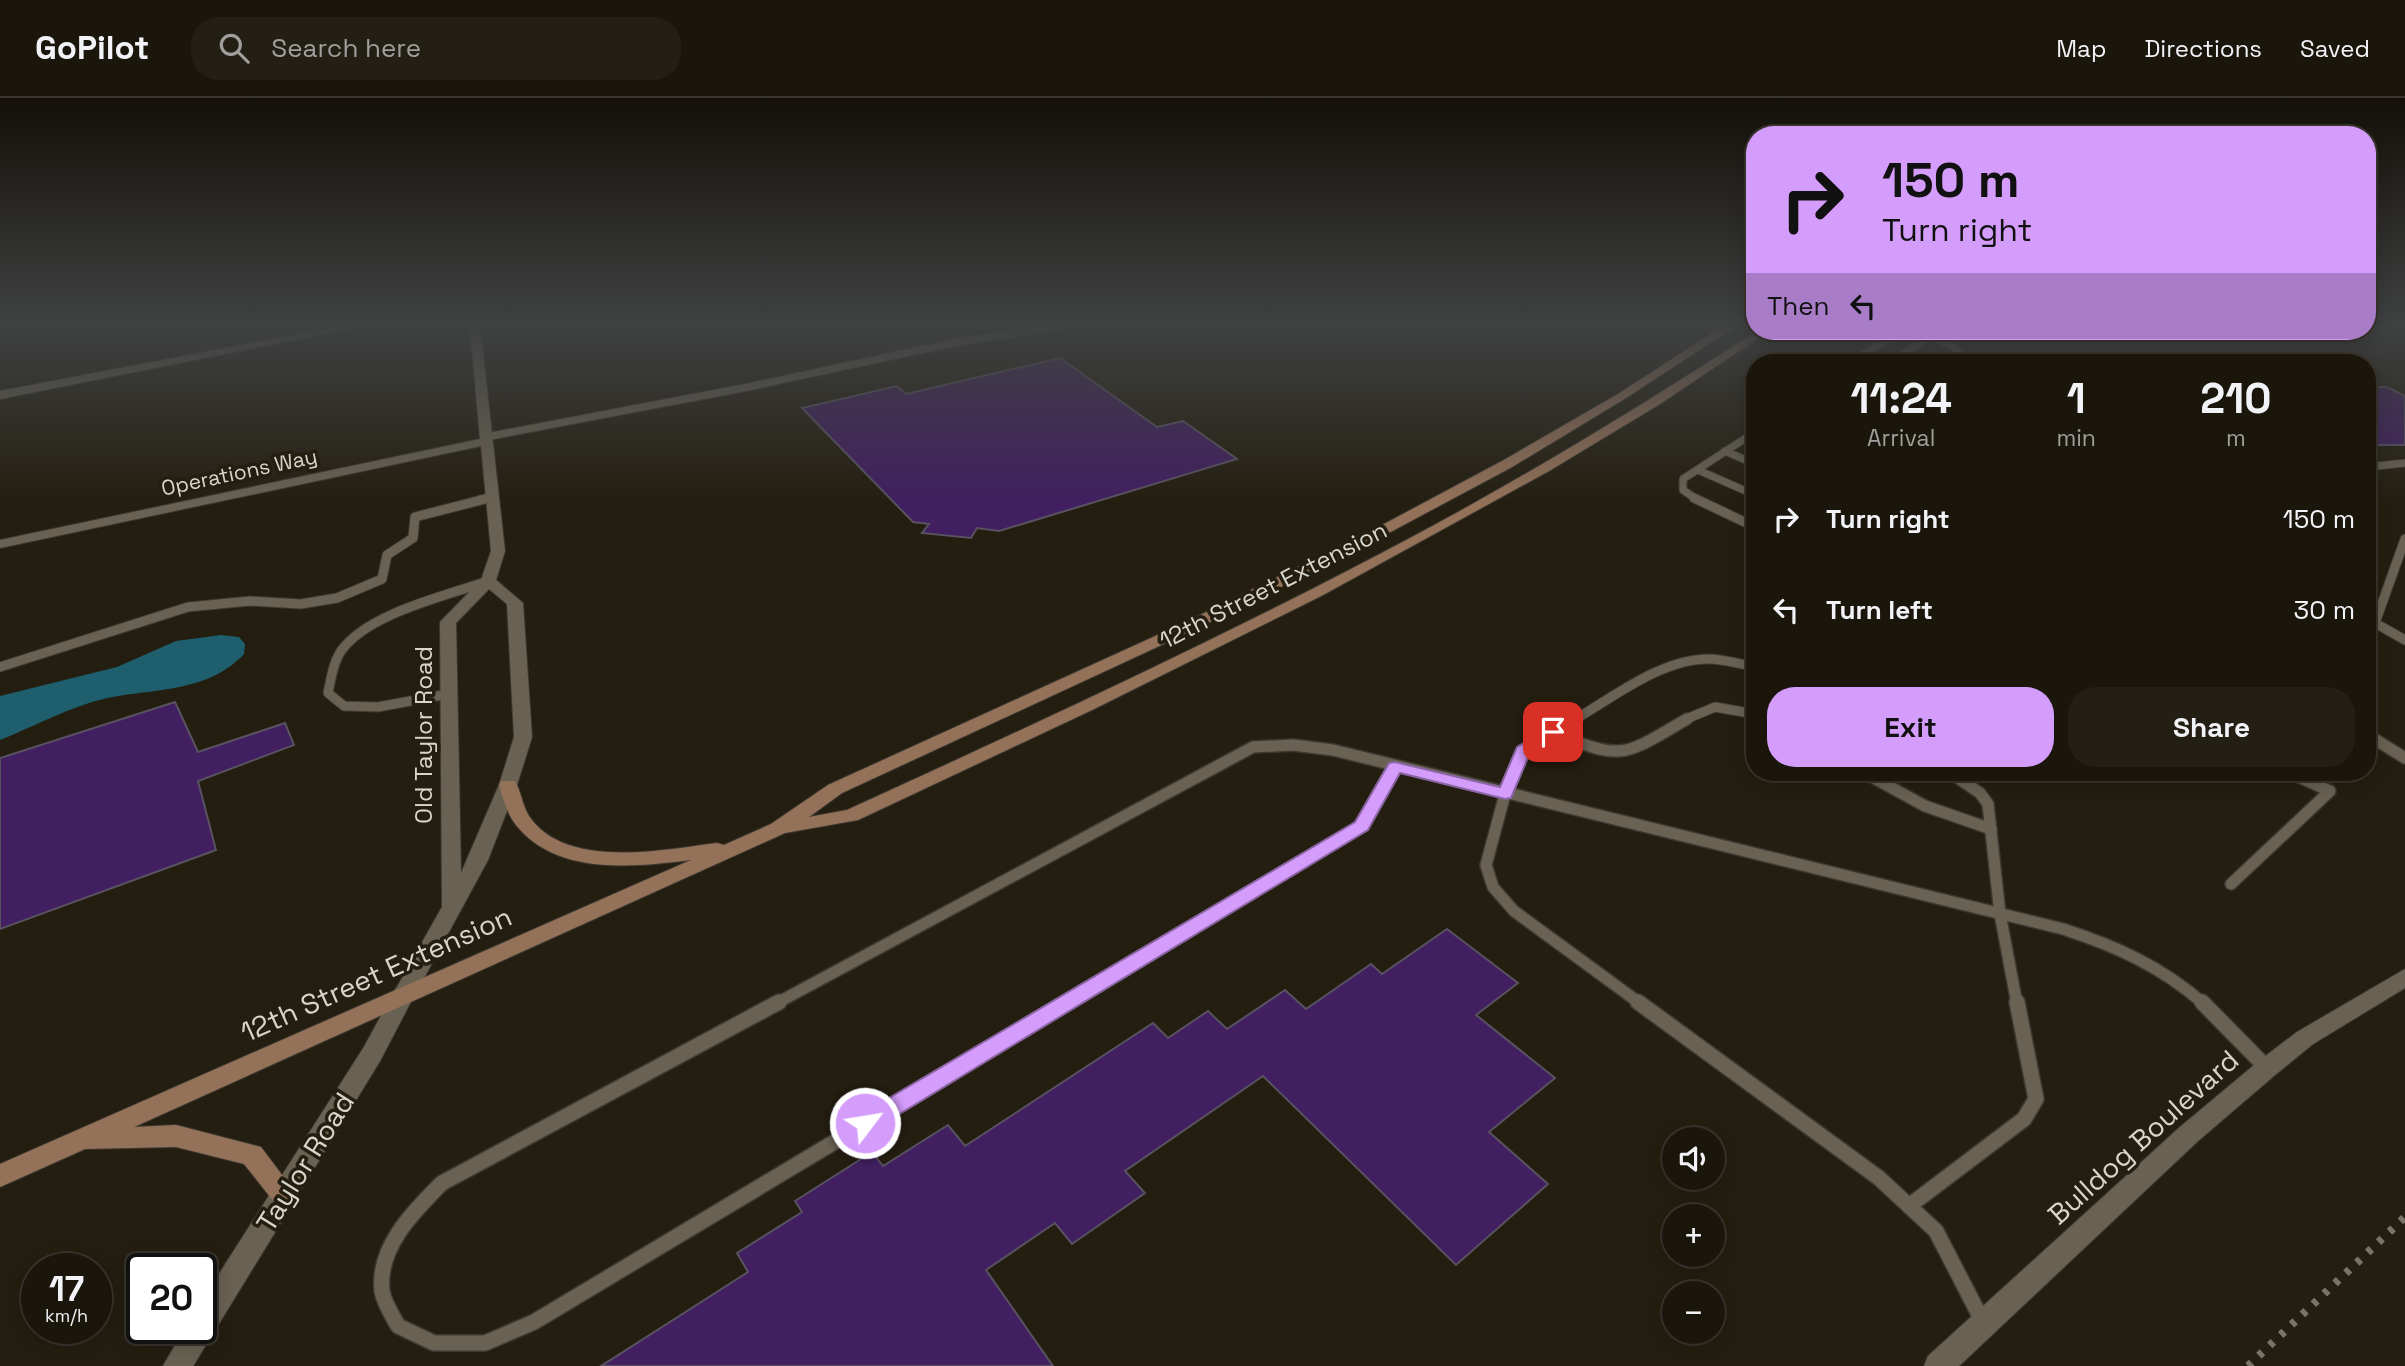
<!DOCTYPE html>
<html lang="en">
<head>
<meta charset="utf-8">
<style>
	:root { --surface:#1b160c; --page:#241f15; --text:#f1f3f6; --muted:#a09f9d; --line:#39352d; --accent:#d49cfb }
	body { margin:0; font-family:"Space Grotesk",sans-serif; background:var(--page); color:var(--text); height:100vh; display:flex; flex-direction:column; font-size:26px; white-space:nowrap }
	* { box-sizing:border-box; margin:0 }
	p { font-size:23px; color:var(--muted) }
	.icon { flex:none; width:38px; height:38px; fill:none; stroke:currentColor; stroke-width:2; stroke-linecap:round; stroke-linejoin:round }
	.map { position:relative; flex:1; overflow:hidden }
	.drawer { position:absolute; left:1746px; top:256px; width:630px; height:427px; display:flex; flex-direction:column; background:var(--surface); border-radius:28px; box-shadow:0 4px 18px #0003,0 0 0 2px var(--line) }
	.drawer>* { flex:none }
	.guide { position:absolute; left:1746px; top:28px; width:630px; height:214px; border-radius:28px; box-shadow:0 4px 18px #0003,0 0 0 2px var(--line); background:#d49cfb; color:#111; overflow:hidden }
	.controls { position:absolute; left:1662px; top:1029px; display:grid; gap:14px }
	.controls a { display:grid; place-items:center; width:63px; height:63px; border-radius:50%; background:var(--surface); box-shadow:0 4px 18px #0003,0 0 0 2px var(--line); font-size:35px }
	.speed { position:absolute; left:21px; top:1155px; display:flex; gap:14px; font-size:35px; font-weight:700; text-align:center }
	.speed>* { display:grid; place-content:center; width:91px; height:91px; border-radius:50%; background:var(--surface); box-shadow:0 4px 18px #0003,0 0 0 2px var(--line); line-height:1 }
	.speed small { font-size:18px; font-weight:400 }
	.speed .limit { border:4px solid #111; border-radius:10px; background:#fff; color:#111 }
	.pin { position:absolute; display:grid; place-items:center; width:60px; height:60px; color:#fff; margin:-30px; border-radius:14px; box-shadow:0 4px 10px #0006 }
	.me { position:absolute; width:77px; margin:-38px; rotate:59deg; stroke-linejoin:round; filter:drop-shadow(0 0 5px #0008) }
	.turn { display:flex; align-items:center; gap:24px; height:147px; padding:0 21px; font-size:32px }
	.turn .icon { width:91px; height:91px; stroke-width:2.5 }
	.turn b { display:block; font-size:49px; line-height:60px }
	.then { display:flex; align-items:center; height:66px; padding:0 21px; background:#0003; gap:14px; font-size:26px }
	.eta { display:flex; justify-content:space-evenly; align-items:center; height:119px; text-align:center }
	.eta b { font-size:42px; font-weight:800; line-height:49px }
	.action { display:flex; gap:14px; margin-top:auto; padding:14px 21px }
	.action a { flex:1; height:80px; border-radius:28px; background:var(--accent); color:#111; font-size:28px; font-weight:800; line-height:80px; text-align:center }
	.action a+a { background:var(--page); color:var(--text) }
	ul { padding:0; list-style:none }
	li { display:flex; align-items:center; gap:21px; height:91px; padding:0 21px }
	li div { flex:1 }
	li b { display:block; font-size:26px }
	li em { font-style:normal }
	header { display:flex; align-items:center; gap:42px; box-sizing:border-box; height:98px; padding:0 35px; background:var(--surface); border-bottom:2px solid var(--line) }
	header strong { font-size:33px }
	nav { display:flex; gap:38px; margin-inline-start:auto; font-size:24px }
	.search { width:490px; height:63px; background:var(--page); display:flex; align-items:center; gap:18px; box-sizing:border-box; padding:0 24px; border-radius:28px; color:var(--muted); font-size:26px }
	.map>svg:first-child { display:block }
	.water { fill:#1e5e6d }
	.building { fill:#411f60; stroke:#585261; stroke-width:2 }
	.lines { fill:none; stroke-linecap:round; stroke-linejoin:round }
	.service-far3-casing { stroke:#3d3931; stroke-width:9 }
	.service-far2-casing { stroke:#3d3931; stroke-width:11 }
	.service-far1-casing { stroke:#3d3931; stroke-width:14 }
	.service-casing { stroke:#3d3931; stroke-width:18 }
	.minor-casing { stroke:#3d3931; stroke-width:2 }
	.tertiary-casing { stroke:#3d3931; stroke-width:2 }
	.secondary-casing { stroke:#3d3931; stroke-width:2 }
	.service-far3 { stroke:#696253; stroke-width:7 }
	.service-far2 { stroke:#696253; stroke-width:9 }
	.service-far1 { stroke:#696253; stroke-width:11 }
	.service { stroke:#696253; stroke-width:15 }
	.minor { fill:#696253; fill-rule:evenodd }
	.tertiary { fill:#696253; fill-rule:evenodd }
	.secondary { fill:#947259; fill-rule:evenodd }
	.rail { stroke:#797469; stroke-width:8; stroke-dasharray:5 10; stroke-linecap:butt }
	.route { fill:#d49cfb; stroke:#8a65a3; stroke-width:2 }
	.labels { text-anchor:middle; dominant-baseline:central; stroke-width:7; stroke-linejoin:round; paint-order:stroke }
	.far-street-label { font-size:21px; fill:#d7d4cb; stroke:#241e10 }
	.street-label { font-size:24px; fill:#d7d4cb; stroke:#241e10 }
	.near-street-label { font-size:28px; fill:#d7d4cb; stroke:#241e10 }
</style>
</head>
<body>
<header>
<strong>GoPilot</strong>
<div class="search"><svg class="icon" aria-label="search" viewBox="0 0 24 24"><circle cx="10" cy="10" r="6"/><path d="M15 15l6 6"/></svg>Search here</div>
<nav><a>Map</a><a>Directions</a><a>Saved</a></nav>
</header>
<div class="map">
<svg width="2405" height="1268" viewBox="0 0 2405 1268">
	<rect width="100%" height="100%" fill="#241e10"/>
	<path class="water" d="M221,537l18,2 6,7 -1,10c-41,44 -103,32 -155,49 -31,10 -59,25 -89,37v-44l117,-29 59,-26z"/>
	<g class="building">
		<path d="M1060,260l97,69 26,-6 54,38 -238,72 -22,-3 -6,10 -49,-5 7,-9 -16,-2 -111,-114 95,-22 9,8z"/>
		<path d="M2368,289h19l18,9v49h-37z"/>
		<path d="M175,604l23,50 87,-29 9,22 -96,36 18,69 -216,79v-171z"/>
		<path d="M1447,831l71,54 -42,32 79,63 -66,54 59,52 -92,81 -193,-189 -138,95 20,22 -73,51 -17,-21 -69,47 67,96h-452l147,-94 -11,-19 65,-41 -7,-11 77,-49 11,14 65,-41 17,21 188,-123 15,15 40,-27 19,18 58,-39 21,19 65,-45 11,10z"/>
	</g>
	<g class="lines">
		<defs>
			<g id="service-far3">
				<path d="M1853,264c27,-20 56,-39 89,-21 11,5 19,11 25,21"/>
				<path d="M1893,264l37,-27"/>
				<path d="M486,339l262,-50 209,-45 105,-16"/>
				<path d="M1725,353l30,13"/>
				<path d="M2368,369l37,-4"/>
				<path d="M1698,372l57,25"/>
				<path d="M480,401l12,-2"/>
				<path d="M1696,401l-13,-9v-11l72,-47"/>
			</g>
			<g id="service-far2">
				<path d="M1694,400l61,29"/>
				<path d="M2368,521l37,21"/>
				<path d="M2375,525l30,-84"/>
				<path d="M0,569l188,-60 62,-6 51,3 36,-6 45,-19 5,-24 26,-17 2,-21 74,-19"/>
				<path d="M448,596l-70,13 -34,-1 -16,-13c3,-14 5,-30 13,-42 27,-38 105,-55 147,-70"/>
				<path d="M1574,622c40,-23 89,-63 138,-61 14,1 29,5 43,8"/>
				<path d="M1684,622l31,-13 40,7"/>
			</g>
			<g id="service-far1">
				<path d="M1577,621l-54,31 -18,44 -19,71 7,22 21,24 127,93"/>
				<path d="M1553,634c71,30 70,24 134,-13"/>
				<path d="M2368,637l37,23"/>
				<path d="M1863,674l62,34 66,23"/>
				<path d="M1949,674l31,21 8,11 12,110 17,90"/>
				<path d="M2231,786l99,-93 -42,-19"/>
				<path d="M775,906l478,-257 40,-2 40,5 730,179c53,17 99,38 141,75"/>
				<path d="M1065,906l297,-178 33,-59"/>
			</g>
			<g id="service">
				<path d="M779,904l-337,181c-28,28 -65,64 -60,108 2,12 10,24 16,35l36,17h51l49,-21 534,-320"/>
				<path d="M1638,904l241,176 57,53 48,93"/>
				<path d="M2202,904l65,66"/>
				<path d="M1909,1108l115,-87 12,-20 -19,-97"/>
			</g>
			<g id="minor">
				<path d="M341,228h23l-364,73v-8z"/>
				<path d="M470,228h10l25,225 -9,29 27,23 9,134 -15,48 -29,75 -76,140 -8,3 -8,-3 -3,-6 49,-87 -2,-285 41,-42 10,-29 -10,-105 -481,102v-8l480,-101zM489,491l18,15 7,133 -15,48 -38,88 -5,-250z"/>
				<path d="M2405,871v19l-92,56 -38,31 -77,66 -239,225h-35l4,-10 252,-229 79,-66 38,-29z"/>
			</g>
			<path id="tertiary" d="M404,887l8,3 3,6 -35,67 -187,305h-30l22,-38h16v-26l163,-255 32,-59z"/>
			<path id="secondary" d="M1723,228h13l-110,72 -114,69 -129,69 -187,93 -354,164 -33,24 38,-7c195,-89 390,-179 580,-281 113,-61 222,-128 330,-198h12l-109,73 -111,67 -226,124 -231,115 -234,110 -73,13 -651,294 42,-2 85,22 36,48 -4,8 -9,3 -9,-3 -31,-39 -68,-17 -91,2 -85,38v-23l691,-304c-58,7 -134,16 -175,-35 -9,-11 -13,-27 -17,-40l2,-4h14c6,10 7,24 14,35 36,54 134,34 188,27l7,2 47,-21 57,-39 356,-162 189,-93 129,-69 116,-67z"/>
		</defs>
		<use href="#service-far3" class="service-far3-casing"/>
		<use href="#service-far2" class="service-far2-casing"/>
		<use href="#service-far1" class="service-far1-casing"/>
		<use href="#service" class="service-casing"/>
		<use href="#minor" class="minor-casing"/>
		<use href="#tertiary" class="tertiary-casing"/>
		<use href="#secondary" class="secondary-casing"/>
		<use href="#service-far3" class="service-far3"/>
		<use href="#service-far2" class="service-far2"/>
		<use href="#service-far1" class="service-far1"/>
		<use href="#service" class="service"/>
		<use href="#minor" class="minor"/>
		<use href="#tertiary" class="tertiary"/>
		<use href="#secondary" class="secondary"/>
		<path class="rail" d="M2248,1268l157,-149"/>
	</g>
	<linearGradient id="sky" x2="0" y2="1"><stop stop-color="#141009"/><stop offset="0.56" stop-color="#3f4142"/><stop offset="1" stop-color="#3f4142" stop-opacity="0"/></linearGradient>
	<rect width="2405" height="406" fill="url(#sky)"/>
	<path class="route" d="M1553,629l8,5 -31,21 -19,45 -6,1 -105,-26 -32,57 -495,300 -8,3 -8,-3 -3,-7 3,-6 498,-295 34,-59 6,-1 105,25 17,-40z"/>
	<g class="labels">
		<g class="far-street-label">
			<text transform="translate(239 374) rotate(-12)">Operations Way</text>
		</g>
		<g class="street-label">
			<text transform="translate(1273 487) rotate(-27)">12th Street Extension</text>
			<text transform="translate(423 637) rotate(-90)">Old Taylor Road</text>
		</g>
		<g class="near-street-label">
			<text transform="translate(376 876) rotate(-24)">12th Street Extension</text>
			<text transform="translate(2143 1039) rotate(-42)">Bulldog Boulevard</text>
			<text transform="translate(305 1064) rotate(-58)">Taylor Road</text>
		</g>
	</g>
</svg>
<div class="controls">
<a><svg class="icon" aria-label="sound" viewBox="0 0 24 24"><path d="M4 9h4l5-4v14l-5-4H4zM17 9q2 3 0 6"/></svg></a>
<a>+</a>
<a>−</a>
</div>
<div class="speed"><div>17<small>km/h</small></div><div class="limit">20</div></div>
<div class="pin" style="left:1553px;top:634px;background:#d93025"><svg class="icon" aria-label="arrive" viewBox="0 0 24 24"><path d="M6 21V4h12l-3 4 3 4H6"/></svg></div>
<svg class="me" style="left:865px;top:1025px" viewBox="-20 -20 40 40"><circle r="17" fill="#d49cfb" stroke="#fff" stroke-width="3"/><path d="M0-11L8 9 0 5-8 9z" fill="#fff"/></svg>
<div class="guide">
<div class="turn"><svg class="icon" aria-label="right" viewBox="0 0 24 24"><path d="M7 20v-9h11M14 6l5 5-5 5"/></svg><div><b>150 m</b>Turn right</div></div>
<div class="then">Then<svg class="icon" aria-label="left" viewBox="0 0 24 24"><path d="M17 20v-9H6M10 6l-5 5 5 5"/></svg></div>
</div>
<section class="drawer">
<div class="eta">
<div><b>11:24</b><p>Arrival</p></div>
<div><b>1</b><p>min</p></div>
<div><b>210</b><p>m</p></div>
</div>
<ul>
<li><svg class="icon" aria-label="right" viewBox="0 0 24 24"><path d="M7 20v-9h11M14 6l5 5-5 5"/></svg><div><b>Turn right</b></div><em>150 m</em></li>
<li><svg class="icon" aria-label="left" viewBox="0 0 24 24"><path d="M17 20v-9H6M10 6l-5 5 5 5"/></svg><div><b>Turn left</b></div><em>30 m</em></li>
</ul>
<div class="action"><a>Exit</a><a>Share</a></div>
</section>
</div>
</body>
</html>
